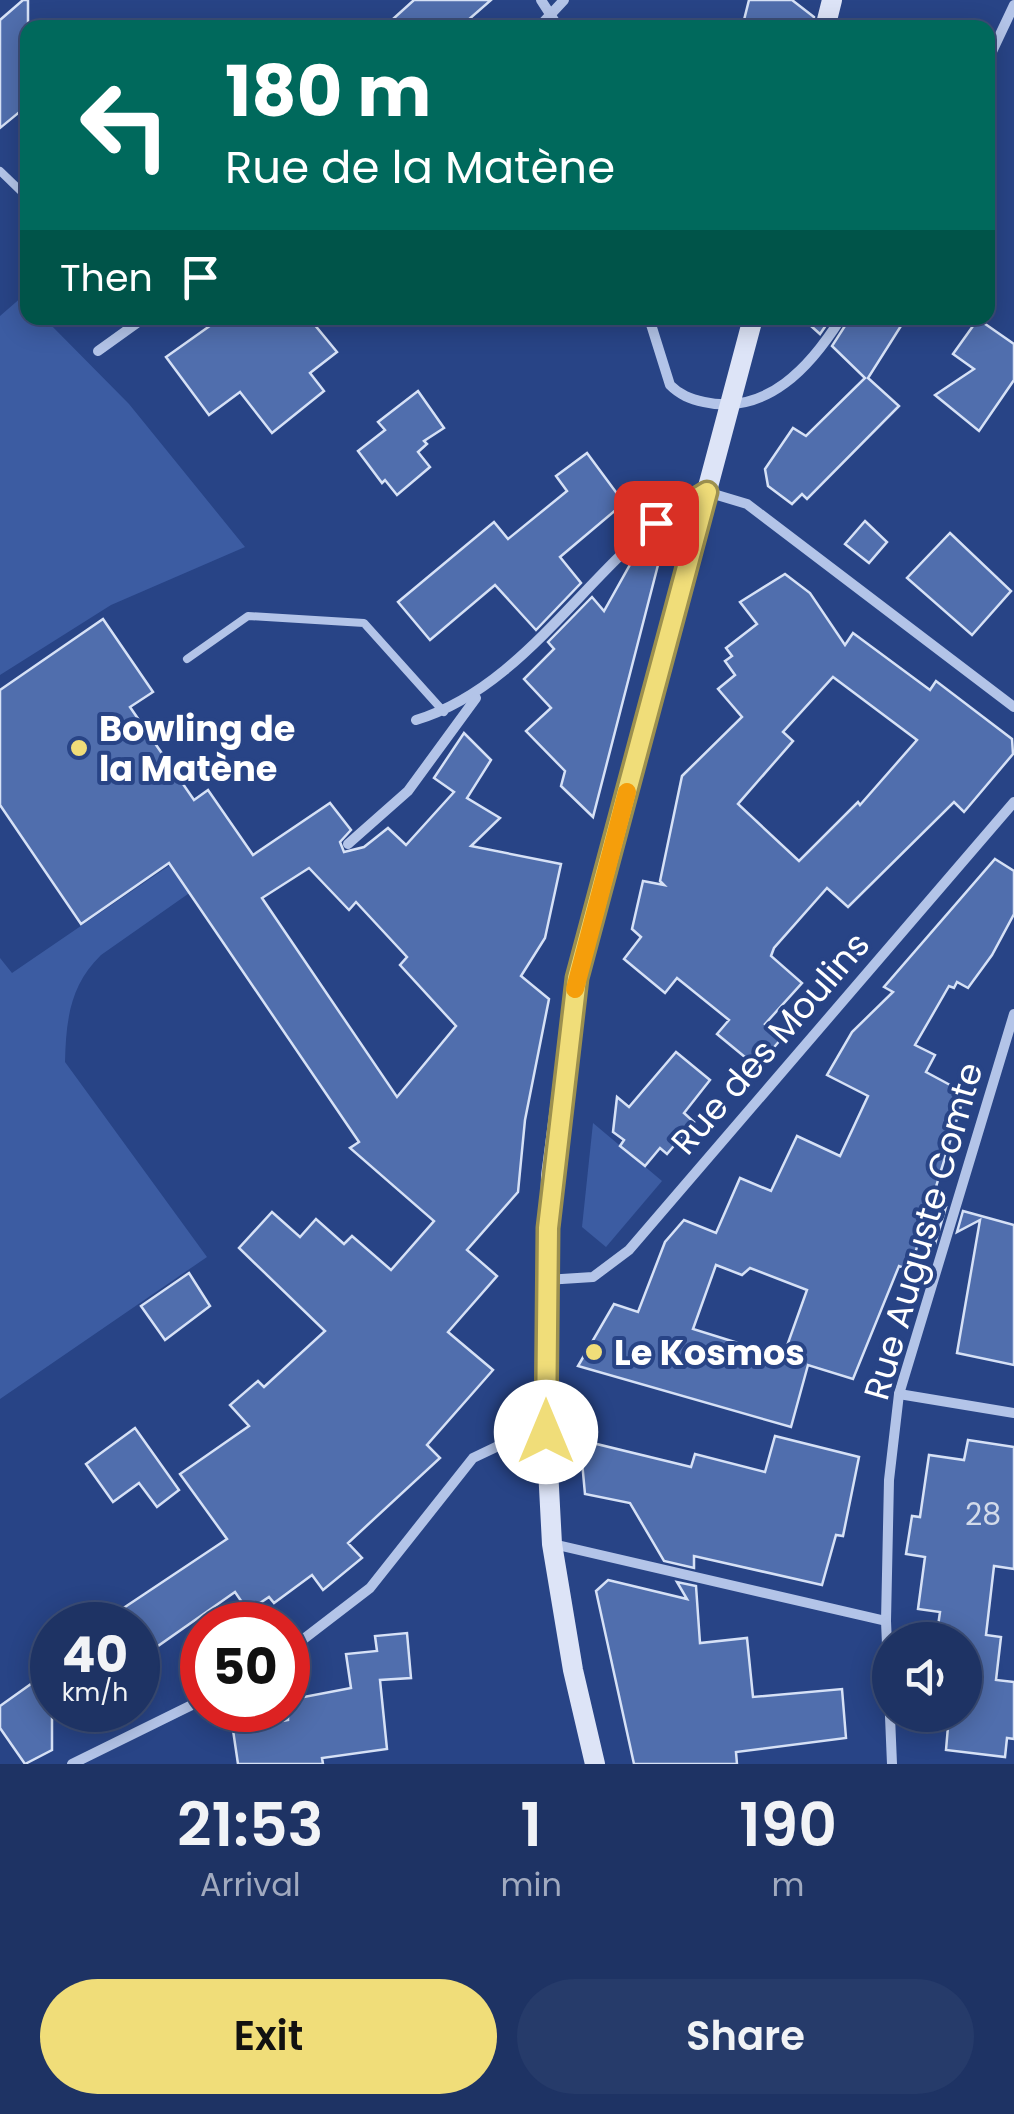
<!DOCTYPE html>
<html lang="en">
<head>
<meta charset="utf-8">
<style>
	:root { --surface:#1e3364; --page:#263b6a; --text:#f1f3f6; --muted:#a1aabf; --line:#3c4e78; --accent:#f0dd79 }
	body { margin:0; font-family:Poppins,sans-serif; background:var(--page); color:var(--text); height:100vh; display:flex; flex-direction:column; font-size:38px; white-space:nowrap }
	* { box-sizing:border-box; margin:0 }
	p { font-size:32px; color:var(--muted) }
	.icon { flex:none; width:55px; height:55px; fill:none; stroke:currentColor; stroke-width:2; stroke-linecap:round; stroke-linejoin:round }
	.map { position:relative; height:1764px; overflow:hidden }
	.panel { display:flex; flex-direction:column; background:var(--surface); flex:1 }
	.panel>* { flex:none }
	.hud { position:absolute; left:20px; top:20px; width:975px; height:305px; border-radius:20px; box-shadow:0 5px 25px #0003,0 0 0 2px var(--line); background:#00695c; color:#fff; overflow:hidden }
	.buttons { position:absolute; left:872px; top:1622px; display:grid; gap:20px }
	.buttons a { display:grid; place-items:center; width:110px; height:110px; border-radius:50%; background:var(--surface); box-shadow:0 5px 25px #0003,0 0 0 2px var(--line); font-size:50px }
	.speed { position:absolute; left:30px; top:1602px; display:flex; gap:20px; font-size:50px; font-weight:700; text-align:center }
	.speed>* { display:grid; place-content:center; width:130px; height:130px; border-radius:50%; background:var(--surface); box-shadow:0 5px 25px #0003,0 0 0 2px var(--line); line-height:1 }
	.speed small { font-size:25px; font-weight:400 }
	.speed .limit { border:15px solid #d22; background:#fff; color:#111 }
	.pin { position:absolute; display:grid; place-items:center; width:85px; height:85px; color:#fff; margin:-42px; border-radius:20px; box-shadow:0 5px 15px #0006 }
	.me { position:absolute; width:110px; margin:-55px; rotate:0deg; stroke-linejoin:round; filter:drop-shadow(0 0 8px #0008) }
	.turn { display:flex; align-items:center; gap:35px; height:210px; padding:0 40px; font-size:45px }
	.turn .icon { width:130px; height:130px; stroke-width:2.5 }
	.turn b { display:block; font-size:70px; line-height:85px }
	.then { display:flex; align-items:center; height:95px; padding:0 40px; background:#0003; gap:20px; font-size:38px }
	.eta { display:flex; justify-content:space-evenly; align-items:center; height:170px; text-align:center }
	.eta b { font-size:60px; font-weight:600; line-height:70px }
	.action { display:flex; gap:20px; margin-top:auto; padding:20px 40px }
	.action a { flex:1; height:115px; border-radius:60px; background:var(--accent); color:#111; font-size:40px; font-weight:600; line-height:115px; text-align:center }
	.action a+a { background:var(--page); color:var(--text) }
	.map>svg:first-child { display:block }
	.green { fill:#3c5ca2 }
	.building { fill:#506ead; stroke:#d6e1f6; stroke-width:2.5; fill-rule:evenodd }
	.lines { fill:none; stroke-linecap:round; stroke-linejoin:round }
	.service { stroke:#b3c4e8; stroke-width:8 }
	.minor { stroke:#b3c4e8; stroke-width:10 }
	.secondary { stroke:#dde4f7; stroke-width:20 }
	.route-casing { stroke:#9c904f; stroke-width:25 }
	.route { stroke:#f0dd79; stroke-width:18 }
	.slow { stroke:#f59e0b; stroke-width:18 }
	.poi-dot { fill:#f0dd79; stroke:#284486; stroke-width:4 }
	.labels { text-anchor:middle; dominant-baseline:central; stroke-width:8; stroke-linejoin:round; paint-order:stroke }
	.number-label { font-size:30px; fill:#d3dbea }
	.poi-label { font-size:35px; font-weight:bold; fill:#fff; stroke:#284486; text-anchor:start }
	.street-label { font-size:35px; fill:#fff; stroke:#284486 }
</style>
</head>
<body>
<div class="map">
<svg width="1014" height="1764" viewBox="0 0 1014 1764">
	<rect width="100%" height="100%" fill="#284486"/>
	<g class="green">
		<path d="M23,296l4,5 1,17h16l85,86 116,143 -134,58 -111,70v-359z"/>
		<path d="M217,833l18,28 -134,94c-31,30 -35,65 -36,107l142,195 -207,142v-441l12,15z"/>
		<path d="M593,1123l69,58 -56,66 -24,-20z"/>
	</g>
	<g class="building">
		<path d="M23,0h5v105l-28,23v-108z"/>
		<path d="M414,0h77l-32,28h-76z"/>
		<path d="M749,0h43l22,17 -2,11h-70z"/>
		<path d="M221,318h88l28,34 -27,21 14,18 -52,42 -32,-41 -31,23 -43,-58z"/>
		<path d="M802,318h29l-11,16z"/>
		<path d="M850,318h56l-38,60 31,28 -92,93 -5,-5 -10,10 -24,-18 -3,-17 28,-41 13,8 59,-58 -33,-32z"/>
		<path d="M978,319l36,25v36l-35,51 -44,-36 39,-26 -21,-15z"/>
		<path d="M418,391l26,37 -20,13 3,3 -9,8 12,15 -33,28 -12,-15 -3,3 -24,-32 27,-21 -7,-8z"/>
		<path d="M587,453l37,50 -64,54 21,26 -45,47 -41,-45 -65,55 -32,-38 96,-80 14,17 59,-48 -11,-15z"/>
		<path d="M865,521l22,21 -18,21 -24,-19z"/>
		<path d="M950,533l61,58 -39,44 -65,-57z"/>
		<path d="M636,554l22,11 -65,252 -32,-31 4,-15 -39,-40 25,-23 -27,-29 30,-30 -6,-7 44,-45 12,14z"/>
		<path d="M785,574l25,19 35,52 8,-12 77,57 6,-9 76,58 1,15 -49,58 -10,-10 -106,105 -21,-19 -53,60 -3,8 31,27 -37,41 17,14 -25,29 -40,-33 12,-14 -52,-42 -12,15 -41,-34 17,-22 -9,-8 11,-48 21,4 -4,-4 22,-105 60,-59 -24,-28 17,-14 -10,-14 7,-5 -6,-8 31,-24 -17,-22zM833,677l84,63 -57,65 -2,-3 -59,59 -61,-57 55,-63 -10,-9z"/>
		<path d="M103,619l50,73 -23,15 64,93 14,-10 45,65 77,-52 21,27 -11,12 4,10 20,-5 24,-19 18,17 48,-53 -20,-14 30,-45 27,27 -24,38 33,20 -29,28 90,18 -16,74 -24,38 28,23 -24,121 -7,72 -51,58 30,26 -49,56 45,38 -66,75 13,13 -92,85 14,15 -39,32 -11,-15 -38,28 -5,-6 -21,14 -13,-19 -97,68v-35h-40l129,-86 -47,-65 69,-48 -19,-21 28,-24 6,6 61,-56 -86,-83 33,-36 28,25 16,-18 28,25 8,-8 39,34 43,-49 -84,-73 9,-6 -190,-279 -88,61 -81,-119v-115zM309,868l40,42 7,-8 51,55 -7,8 56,61 -59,71 -135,-199z"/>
		<path d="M995,859l19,12v43l-22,41 -24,33 -11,-6 -3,6 -5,-2 -34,59 20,10 -9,17 39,21 -34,110 15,4 -11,37 -15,-7 -10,33 -11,-4 -46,113 -45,-14 -17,62 -213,-61 36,-62 24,8 27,-70 19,-22 32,13 24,-55 31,13 26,-55 43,20 28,-60 -41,-21 25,-43 41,-40 -9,-5zM716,1265l26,10 8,-7 57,22 -24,67 -90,-28z"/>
		<path d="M676,1052l34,28 -26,33 10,9 -27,32 -7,-6 -15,18 -25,-20 4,-6 -11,-8 4,-35 12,10z"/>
		<path d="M963,1211l51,14v140l-57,-12 23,-133 -23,12z"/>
		<path d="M189,1273l21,33 -45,34 -24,-34z"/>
		<path d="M135,1428l44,62 -22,17 -18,-24 -26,19 -27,-38z"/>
		<path d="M775,1436l84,21 -16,79 -7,-1 -14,50 -128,-29v12l-30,-7 -34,-58 -45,-9 -5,-54 111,27 4,-13 70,18z"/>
		<path d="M968,1440l46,7v122l-20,-3 -8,69 15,2 -5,43 18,2v57l-7,-1 -2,19 -59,-7 3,-35h16v-75h-29l4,-28 -22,-3 7,-52 -19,-3 6,-38 8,1 9,-62 35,5z"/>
		<path d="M608,1580l79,19 -10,-17 19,4 4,57 47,-5 6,59 89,-8 4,49 -110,14 1,12h-103l-38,-173z"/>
		<path d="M407,1633l4,45 -31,2 7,69 -65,9 1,6h-85l-5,-34 55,-10v-20l63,-12 -5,-34 31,-3 -2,-15z"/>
		<path d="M52,1669v81l-27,14 -25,-36v-22z"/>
	</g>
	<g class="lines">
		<g class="service">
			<path d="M0,171l28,27"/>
			<path d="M187,659l61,-43 116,7 80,89"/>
		</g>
		<g class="minor">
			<path d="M541,0l18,28"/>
			<path d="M538,28l26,-28"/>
			<path d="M988,60l26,-55"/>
			<path d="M649,318l21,67c10,10 20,14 34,17 63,14 107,-36 137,-84"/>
			<path d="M98,351l46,-33"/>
			<path d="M416,720c99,-30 160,-131 238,-195 15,-13 35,-22 53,-33l40,12 267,203"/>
			<path d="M348,844l60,-53 68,-93"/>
			<path d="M546,1280l47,-3 36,-27 385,-448"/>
			<path d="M899,1394l115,19"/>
			<path d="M553,1544l333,77"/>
			<path d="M288,1651l82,-63 103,-130 42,-20 31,-7"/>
			<path d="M72,1764l130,-64"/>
			<path d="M892,1764l-6,-143 3,-141 10,-86 115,-380"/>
		</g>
		<g class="secondary">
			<path d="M825,28l7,-28"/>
			<path d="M595,1764l-22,-94 -21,-126 -6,-113 5,-255 26,-198 176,-660"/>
		</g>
	</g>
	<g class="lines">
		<defs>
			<path id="route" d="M546,1432l2,-204 29,-250 130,-486 -51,31"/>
		</defs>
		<use href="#route" class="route-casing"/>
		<use href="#route" class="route"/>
		<path class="slow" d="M575,989l52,-197"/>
	</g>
	<g class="poi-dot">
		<circle cx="79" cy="748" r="10"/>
		<circle cx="594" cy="1352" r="10"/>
	</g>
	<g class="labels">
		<g class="number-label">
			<text x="983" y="1514">28</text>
		</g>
		<g class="poi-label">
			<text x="99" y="728">Bowling de<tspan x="99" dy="40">la Matène</tspan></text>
			<text x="614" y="1352">Le Kosmos</text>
		</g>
		<g class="street-label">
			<text transform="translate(770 1043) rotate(-49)">Rue des Moulins</text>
			<text transform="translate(923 1231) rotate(-74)">Rue Auguste Comte</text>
		</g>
	</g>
</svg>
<div class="buttons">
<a><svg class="icon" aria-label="sound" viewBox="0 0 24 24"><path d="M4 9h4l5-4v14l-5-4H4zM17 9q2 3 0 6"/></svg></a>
</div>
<div class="speed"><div>40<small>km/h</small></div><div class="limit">50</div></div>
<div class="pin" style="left:656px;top:523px;background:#d93025"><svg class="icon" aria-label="arrive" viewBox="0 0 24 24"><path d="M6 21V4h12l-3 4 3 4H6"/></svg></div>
<svg class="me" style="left:546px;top:1432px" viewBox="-20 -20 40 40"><circle r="19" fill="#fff"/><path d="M0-13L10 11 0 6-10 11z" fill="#f0dd79"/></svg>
<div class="hud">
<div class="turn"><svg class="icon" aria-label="left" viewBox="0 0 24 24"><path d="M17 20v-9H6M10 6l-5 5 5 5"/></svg><div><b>180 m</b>Rue de la Matène</div></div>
<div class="then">Then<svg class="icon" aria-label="arrive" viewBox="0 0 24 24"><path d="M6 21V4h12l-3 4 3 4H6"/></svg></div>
</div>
</div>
<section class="panel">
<div class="eta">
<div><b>21:53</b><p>Arrival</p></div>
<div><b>1</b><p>min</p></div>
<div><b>190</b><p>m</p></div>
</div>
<div class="action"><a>Exit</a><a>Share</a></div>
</section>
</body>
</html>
